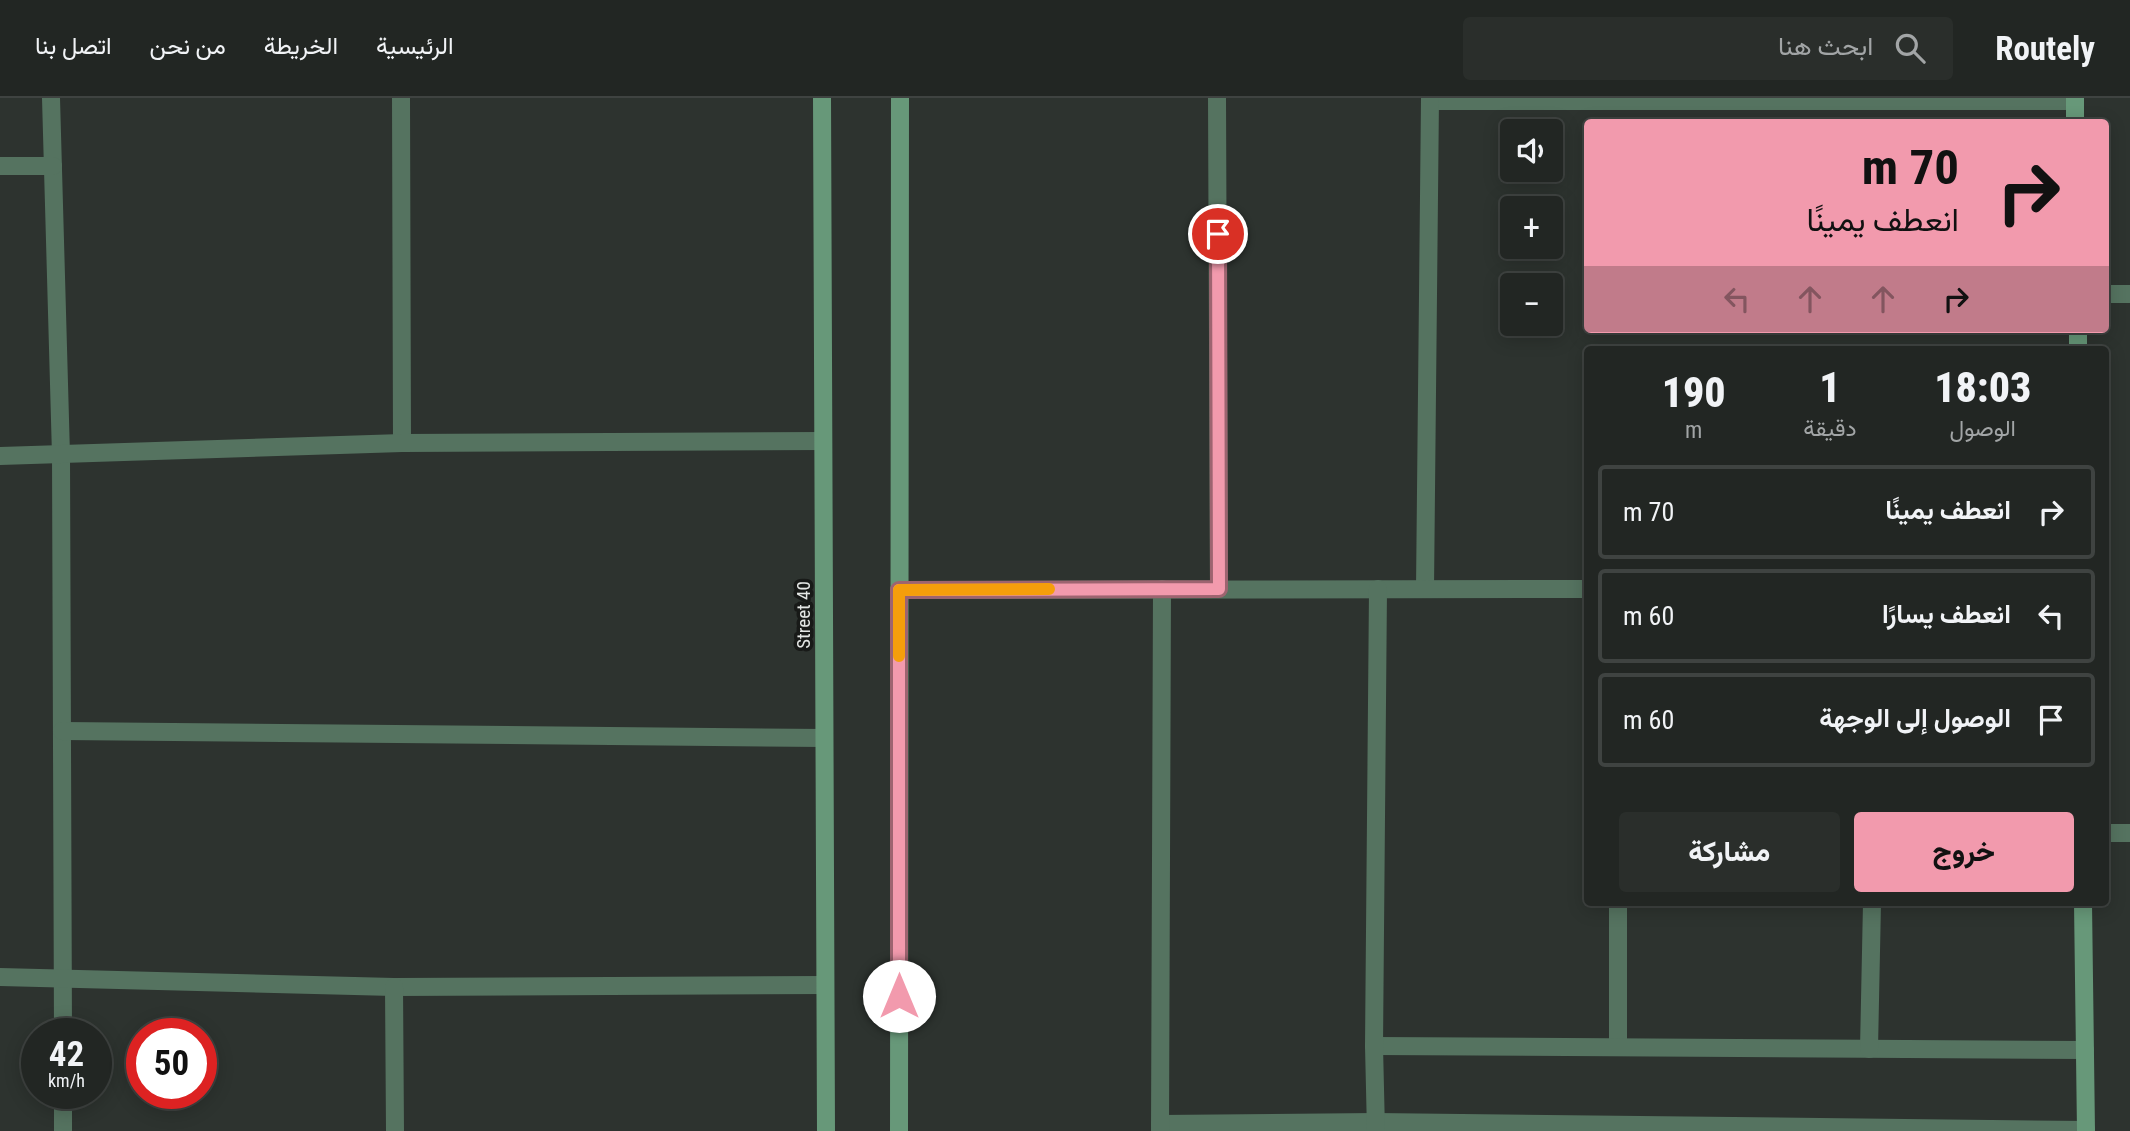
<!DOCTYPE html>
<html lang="ar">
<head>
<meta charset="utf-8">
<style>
	:root { --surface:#222623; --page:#2a2e2b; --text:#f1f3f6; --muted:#a2a5a6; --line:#3f4341; --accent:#f29aad }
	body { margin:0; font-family:"Roboto Condensed",Vazirmatn,sans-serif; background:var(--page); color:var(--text); direction:rtl; height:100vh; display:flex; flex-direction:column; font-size:26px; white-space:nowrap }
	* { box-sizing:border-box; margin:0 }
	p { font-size:23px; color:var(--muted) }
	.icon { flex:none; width:38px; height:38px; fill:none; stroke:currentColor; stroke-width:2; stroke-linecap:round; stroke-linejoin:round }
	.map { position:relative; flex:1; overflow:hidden; direction:ltr }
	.panel { position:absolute; left:1584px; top:248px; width:525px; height:560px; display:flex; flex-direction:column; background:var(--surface); border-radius:7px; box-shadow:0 4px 18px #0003,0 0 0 2px var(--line); direction:rtl }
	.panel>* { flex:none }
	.guide { position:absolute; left:1584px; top:21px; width:525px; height:214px; border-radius:7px; box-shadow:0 4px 18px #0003,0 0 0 2px var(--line); direction:rtl; background:#f29aad; color:#111; overflow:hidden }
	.buttons { position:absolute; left:1500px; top:21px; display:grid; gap:14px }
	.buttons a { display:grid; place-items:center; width:63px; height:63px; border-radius:7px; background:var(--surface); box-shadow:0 4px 18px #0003,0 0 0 2px var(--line); font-size:35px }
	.speed { position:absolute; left:21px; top:920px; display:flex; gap:14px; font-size:35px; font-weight:700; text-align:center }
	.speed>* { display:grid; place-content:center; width:91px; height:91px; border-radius:50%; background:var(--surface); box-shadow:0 4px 18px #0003,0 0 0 2px var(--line); line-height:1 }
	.speed small { font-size:18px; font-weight:400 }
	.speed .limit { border:10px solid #d22; background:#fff; color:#111 }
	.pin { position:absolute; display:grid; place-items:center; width:60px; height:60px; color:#fff; margin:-30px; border:4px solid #fff; border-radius:50%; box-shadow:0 2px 7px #0007 }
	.me { position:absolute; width:77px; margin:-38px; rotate:0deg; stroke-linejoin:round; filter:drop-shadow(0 0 5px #0008) }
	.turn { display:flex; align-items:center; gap:24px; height:147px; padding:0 35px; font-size:32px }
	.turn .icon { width:91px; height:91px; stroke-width:2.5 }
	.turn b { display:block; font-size:49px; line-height:60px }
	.lanes { display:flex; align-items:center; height:66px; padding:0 35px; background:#0003; justify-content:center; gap:35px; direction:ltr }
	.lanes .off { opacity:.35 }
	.eta { display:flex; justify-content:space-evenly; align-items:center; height:119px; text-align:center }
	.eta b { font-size:42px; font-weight:800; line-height:49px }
	.primary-button { display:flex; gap:14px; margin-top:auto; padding:14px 35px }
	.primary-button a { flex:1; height:80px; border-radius:7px; background:var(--accent); color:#111; font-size:28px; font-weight:800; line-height:80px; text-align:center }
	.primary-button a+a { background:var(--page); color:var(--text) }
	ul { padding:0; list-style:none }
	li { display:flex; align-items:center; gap:21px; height:94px; margin:0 14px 10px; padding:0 21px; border:4px solid var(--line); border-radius:7px }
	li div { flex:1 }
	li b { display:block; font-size:26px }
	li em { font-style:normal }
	header { display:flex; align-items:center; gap:42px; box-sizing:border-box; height:98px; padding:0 35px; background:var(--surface); border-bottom:2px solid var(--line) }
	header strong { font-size:33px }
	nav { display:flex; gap:38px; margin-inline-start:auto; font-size:24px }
	.search { width:490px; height:63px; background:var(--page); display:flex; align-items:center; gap:18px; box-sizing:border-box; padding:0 24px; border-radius:7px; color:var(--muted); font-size:26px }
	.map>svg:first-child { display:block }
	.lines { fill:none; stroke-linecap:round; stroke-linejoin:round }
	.street { stroke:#557360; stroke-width:18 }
	.secondary { stroke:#679879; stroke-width:18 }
	.route-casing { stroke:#9d6470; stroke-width:18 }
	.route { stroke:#f29aad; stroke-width:12 }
	.slow { stroke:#f59e0b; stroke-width:12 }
	.labels { text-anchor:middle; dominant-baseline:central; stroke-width:7; stroke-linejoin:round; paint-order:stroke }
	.street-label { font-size:19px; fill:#e4e7e5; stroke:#181a18 }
</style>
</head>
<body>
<header>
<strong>Routely</strong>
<div class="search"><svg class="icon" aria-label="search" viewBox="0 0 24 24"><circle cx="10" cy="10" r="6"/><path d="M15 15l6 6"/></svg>ابحث هنا</div>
<nav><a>الرئيسية</a><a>الخريطة</a><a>من نحن</a><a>اتصل بنا</a></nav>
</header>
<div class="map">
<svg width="2130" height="1033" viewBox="0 0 2130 1033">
	<rect width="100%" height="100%" fill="#2d332f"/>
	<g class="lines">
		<g class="street">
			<path d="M51,0l10,357 2,579"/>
			<path d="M401,0l1,345"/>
			<path d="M1217,0l2,491"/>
			<path d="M1430,3h645"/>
			<path d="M0,68h53"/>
			<path d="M2105,196h25"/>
			<path d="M0,358l402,-13 421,-2"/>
			<path d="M1425,491l5,-491"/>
			<path d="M899,492l688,-1"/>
			<path d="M62,633l762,7"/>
			<path d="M2105,735h25"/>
			<path d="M1618,805v144"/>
			<path d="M0,879l394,10 431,-2"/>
			<path d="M394,889l1,144"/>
			<path d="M1374,948l711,4"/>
			<path d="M1869,951l3,-146"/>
			<path d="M1160,1026l216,-2 710,8"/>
			<path d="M63,1033v-37"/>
			<path d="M1160,1033l2,-542"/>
			<path d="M1376,1033l-2,-85 4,-457"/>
		</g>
		<g class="secondary">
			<path d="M822,0l4,1033"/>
			<path d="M2075,0v24"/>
			<path d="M2078,231v21"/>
			<path d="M2083,805l3,228"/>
			<path d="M899,1033l1,-1033"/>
		</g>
	</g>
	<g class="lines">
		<defs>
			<path id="route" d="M899,898v-406l320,-1 -1,-355"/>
		</defs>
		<use href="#route" class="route-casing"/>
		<use href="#route" class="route"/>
		<path class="slow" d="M899,558v-66l150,-1"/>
	</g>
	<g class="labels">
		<g class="street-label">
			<text transform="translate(803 517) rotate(-90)">Street 40</text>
		</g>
	</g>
</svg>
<div class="buttons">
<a><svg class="icon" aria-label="sound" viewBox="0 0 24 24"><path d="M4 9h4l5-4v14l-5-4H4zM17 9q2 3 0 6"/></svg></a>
<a>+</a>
<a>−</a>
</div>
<div class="speed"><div>42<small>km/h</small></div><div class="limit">50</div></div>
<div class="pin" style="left:1218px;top:136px;background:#d93025"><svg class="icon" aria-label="arrive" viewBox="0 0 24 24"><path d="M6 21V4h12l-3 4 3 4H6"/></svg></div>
<svg class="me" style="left:899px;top:898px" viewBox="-20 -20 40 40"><circle r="19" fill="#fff"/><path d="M0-13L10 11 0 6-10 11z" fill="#f29aad"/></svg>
<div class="guide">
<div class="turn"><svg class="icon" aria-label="right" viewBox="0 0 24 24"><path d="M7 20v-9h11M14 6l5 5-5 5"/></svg><div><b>70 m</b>انعطف يمينًا</div></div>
<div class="lanes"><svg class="icon off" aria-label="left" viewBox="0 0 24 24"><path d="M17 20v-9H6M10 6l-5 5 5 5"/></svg><svg class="icon off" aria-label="ahead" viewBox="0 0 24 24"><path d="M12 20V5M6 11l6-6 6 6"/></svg><svg class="icon off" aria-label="ahead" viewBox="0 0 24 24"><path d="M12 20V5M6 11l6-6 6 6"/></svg><svg class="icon" aria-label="right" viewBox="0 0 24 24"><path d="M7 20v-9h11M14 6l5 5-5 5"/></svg></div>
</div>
<section class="panel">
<div class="eta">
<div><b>18:03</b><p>الوصول</p></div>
<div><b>1</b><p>دقيقة</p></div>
<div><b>190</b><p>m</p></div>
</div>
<ul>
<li><svg class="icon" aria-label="right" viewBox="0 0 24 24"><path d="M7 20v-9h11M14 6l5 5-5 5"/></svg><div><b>انعطف يمينًا</b></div><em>70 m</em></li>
<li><svg class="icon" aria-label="left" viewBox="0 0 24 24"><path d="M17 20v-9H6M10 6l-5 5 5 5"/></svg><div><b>انعطف يسارًا</b></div><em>60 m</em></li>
<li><svg class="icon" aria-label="arrive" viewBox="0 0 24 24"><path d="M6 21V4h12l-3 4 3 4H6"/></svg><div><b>الوصول إلى الوجهة</b></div><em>60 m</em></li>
</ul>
<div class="primary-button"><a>خروج</a><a>مشاركة</a></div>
</section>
</div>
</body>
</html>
